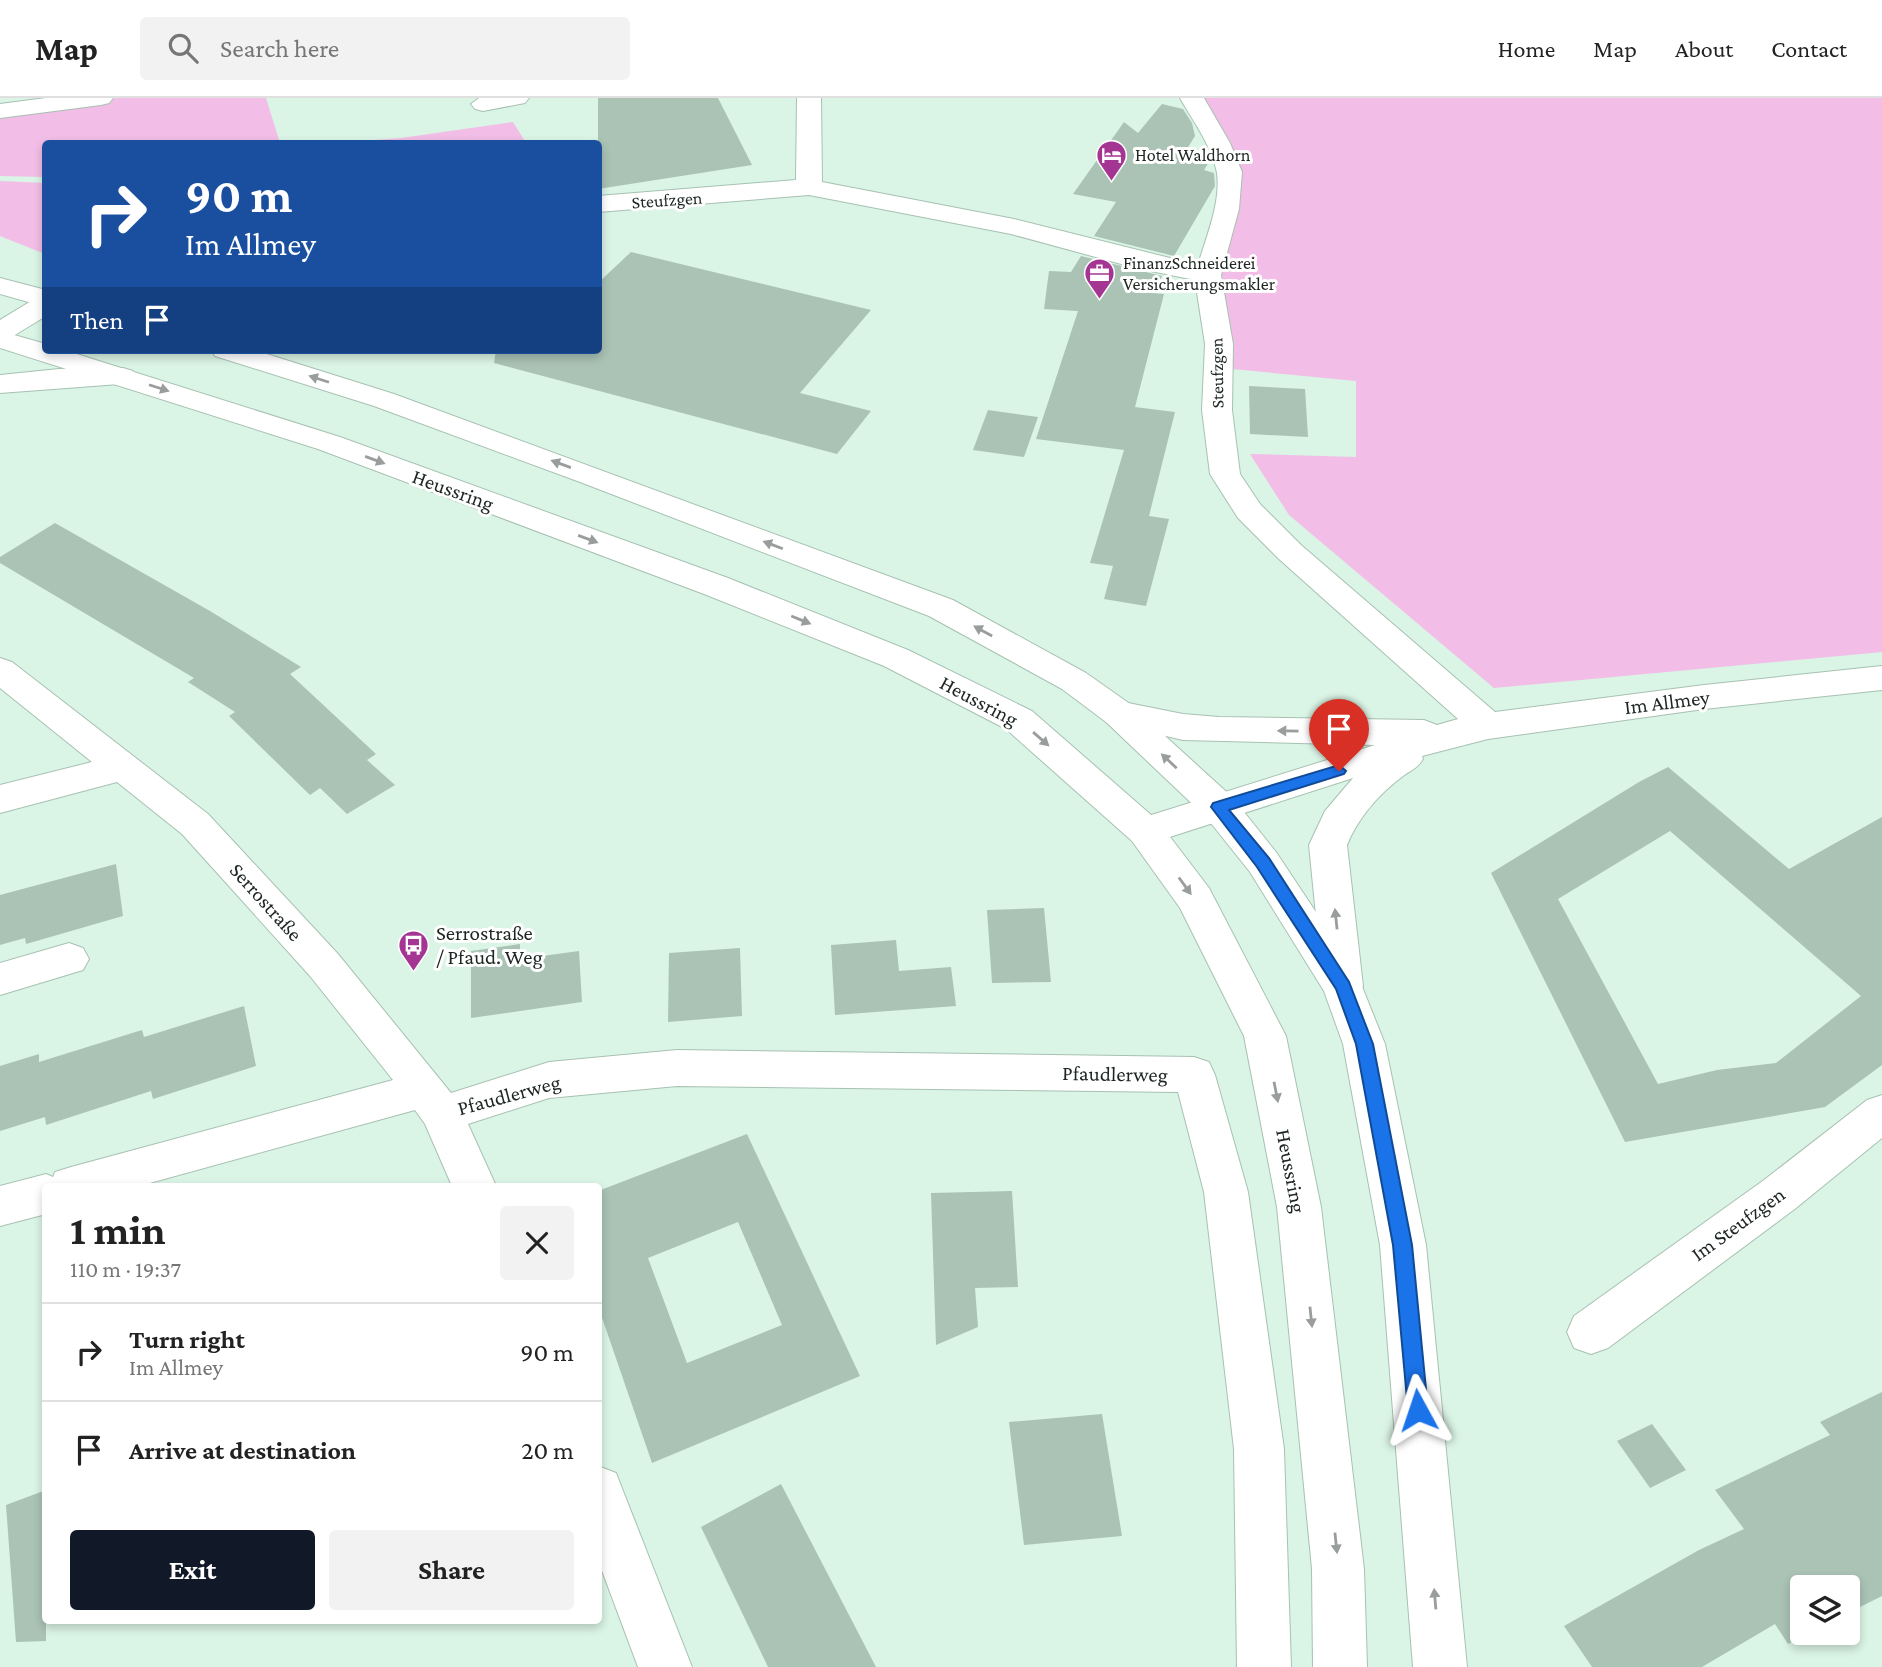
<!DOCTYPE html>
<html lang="en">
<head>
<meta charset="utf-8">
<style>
	:root { --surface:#fff; --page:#f2f2f2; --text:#222; --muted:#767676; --line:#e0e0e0; --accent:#111827 }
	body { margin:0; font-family:"Crimson Pro",serif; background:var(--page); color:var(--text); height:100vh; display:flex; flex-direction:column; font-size:26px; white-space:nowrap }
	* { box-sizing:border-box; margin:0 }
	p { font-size:23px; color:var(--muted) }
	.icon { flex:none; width:38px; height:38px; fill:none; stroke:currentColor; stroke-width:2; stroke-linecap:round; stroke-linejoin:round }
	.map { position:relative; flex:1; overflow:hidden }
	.panel { position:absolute; left:42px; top:1085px; width:560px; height:441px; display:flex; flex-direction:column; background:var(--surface); border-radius:7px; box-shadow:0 4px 10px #0003 }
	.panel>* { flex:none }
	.hud { position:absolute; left:42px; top:42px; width:560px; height:214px; border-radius:7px; box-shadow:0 4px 10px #0003; background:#1a4fa0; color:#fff; overflow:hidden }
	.tools { position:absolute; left:1790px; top:1477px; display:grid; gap:14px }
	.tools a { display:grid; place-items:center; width:70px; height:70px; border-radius:7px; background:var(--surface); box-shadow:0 4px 10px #0003; font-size:35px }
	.pin { position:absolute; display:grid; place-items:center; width:60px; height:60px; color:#fff; margin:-72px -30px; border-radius:50% 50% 50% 0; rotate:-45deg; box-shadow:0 0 7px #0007 }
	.pin .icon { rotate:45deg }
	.me { position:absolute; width:77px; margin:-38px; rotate:355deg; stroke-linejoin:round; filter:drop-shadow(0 0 5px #0008) }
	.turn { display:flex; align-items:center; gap:24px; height:147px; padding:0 28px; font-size:32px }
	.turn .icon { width:91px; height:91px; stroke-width:2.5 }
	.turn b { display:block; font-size:49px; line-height:60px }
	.then { display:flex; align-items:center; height:66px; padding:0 28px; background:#0003; gap:14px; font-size:26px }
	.round { display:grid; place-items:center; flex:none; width:74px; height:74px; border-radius:7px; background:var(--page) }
	.overview { display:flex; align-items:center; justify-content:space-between; height:119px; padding:0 28px }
	h1 { font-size:42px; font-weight:700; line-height:52px }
	.action { display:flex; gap:14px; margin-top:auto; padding:14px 28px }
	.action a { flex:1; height:80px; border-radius:7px; background:var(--accent); color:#fff; font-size:28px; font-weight:700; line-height:80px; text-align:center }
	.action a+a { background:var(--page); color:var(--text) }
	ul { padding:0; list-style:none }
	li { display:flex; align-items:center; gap:21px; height:98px; padding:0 28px; border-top:2px solid var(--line) }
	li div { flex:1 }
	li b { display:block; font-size:26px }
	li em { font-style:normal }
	header { display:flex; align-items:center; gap:42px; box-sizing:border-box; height:98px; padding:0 35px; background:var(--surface); border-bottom:2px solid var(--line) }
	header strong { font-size:33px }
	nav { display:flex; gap:38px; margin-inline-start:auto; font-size:24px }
	.search { width:490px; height:63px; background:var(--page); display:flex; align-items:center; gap:18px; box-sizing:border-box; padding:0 24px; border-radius:7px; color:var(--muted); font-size:26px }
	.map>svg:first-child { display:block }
	.green { fill:#f2bde6 }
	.building { fill:#aac3b5; fill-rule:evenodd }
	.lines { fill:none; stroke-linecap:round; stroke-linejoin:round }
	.minor-casing { stroke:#a7c1b2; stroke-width:2 }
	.major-casing { stroke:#a7c1b2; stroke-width:2 }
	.minor { fill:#fff; fill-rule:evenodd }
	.major { fill:#fff; fill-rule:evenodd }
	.oneway { fill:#999d9b }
	.route { fill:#1a73e8; stroke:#114b97; stroke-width:2 }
	.labels { text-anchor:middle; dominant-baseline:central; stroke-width:6; stroke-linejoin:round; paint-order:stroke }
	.far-poi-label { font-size:18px; fill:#1d2621; stroke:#fff; text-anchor:start }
	.far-street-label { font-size:18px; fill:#1d2621; stroke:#fff }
	.street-label { font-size:21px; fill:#1d2621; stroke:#fff }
	.poi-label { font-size:21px; fill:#1d2621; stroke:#fff; text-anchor:start }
</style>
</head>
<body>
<header>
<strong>Map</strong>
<div class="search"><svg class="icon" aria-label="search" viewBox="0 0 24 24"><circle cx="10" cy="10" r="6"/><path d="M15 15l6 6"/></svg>Search here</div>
<nav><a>Home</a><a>Map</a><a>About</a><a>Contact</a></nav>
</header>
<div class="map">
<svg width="1882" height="1569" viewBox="0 0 1882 1569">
	<rect width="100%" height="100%" fill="#daf4e5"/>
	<g class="green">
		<path d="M118,0h148l14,45 -234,1 -1,33 -45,-1v-62z"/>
		<path d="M1199,0h683v554l-388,36 -205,-173 -39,-61 106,3v-76l-124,-12 -13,-93 13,-66z"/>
		<path d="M513,24l13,21h-191l66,-5z"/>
		<path d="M0,83l45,2v71l-45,-18z"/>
	</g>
	<g class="building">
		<path d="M598,0h120l34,67 -154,24z"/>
		<path d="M1162,6l21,5 9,14 3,13 -13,21 27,5 -5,8 10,3 1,13 -41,70 -80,-20 22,-34 -43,-8 51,-72 14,11z"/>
		<path d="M631,154l240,58 -71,83 71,18 -34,43 -343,-91 2,-13h102v-67z"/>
		<path d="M1081,158l81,20 -10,17 12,1 -29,113 40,5 -26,104 20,3 -23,87 -42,-7 9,-33 -23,-3 34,-113 -88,-11 42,-128 -34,-2 5,-38 22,1z"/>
		<path d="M1249,288l56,3 3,48 -58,-3z"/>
		<path d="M988,312l50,7 -14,40 -51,-7z"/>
		<path d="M55,425l155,88 91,56 -11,7 86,80 -9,6 28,25 -48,29 -27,-26 -10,7 -81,-79 6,-4 -47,-30 6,-4 -194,-115v-6z"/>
		<path d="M1668,669l121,102 93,-52v248l-57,42 -200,35 -134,-269 148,-91zM1670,733l191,165 -85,67 -59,7 -59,14 -100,-185z"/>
		<path d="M116,766l7,52 -97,28 -1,-6 -25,7v-50z"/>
		<path d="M1044,810l7,74 -59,1 -5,-73z"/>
		<path d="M896,842l3,31 52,-4 5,39 -121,9 -4,-70z"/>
		<path d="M520,846v15l59,-8 3,51 -111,16v-67z"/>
		<path d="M740,850l2,68 -74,6 1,-69z"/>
		<path d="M244,908l12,60 -103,33 -2,-8 -105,34 -1,-8 -45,14v-65l39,-12v8l103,-32 2,7z"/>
		<path d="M747,1036l113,242 -208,87 -54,-157v-115zM738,1124l44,103 -95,38 -39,-105z"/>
		<path d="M1012,1093l6,96 -43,1 3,39 -42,18 -5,-152z"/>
		<path d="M1882,1294v204l-34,17v-26h-46v46h7l-21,11 -13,-20 -73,43h-110l-28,-41 135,-76 45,-21 -29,-39 115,-55 -10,-13z"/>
		<path d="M1102,1316l20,122 -98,9 -15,-123z"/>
		<path d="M1652,1326l34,46 -36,18 -33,-47z"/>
		<path d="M781,1386l95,183h-108l-67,-140z"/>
		<path d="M46,1392v151l-30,1 -10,-137z"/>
	</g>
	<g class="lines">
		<defs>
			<g id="minor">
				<path d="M46,0h67l-4,5 -8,2 -101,13v-14z"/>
				<path d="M529,0l-4,5 -42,8 -8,-2 -4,-5 8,-6z"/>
				<path d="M797,0h24l1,84 192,37 184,46c8,-28 23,-62 19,-92 -5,-27 -24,-52 -37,-75h24l26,45 12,29 -3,37 -18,66 12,69 -1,66 8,64 20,30 41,41 194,167 209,-27 178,-19v24l-178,19 -216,30 -66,17 1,3c-6,10 -12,11 -20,17 -24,18 -45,42 -56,69l16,141 -6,12 -14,4 -14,-4 -6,-12 -14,-141 16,-34 28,-33 -208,67 -13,-4 -6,-10 6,-10 243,-76 -192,-5 -77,-18 -6,-9 6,-9 12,-3 65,13 36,3 205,3 13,5 21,-6 -179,-160 -41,-41 -28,-44 -8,-64 3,-66 -10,-64 -59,-12 -125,-34 -202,-39 -211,17v-16l198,-16z"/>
				<path d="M46,198v20l-36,22 -10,2v-20l36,-22z"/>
				<path d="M123,270l10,3 4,6 -4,6 -133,10v-18l59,-6z"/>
				<path d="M0,560l12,4 196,152 130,140 113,139 98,-31 128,-12 517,7 15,5 6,13 33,117 36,257 7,218h-54l-3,-218 -30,-257 -26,-100 -501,-6 -128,12 -81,26 28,62h-44l-27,-62 -10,-14 -276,76h-93v28l-46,12v-40l46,-12 7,3 2,-5 16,-5 322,-87 -83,-104 -128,-142 -65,-52 -117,31v-28l92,-23 -92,-74z"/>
				<path d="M69,845l14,5 6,11 -6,11 -83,25v-32z"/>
				<path d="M1882,997v43l-86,70 -188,140 -17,6 -17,-6 -7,-16 7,-16 190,-136 103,-80z"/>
				<path d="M598,1368l18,7 76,194h-54l-40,-107z"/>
			</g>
			<g id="major">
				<path d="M0,180l46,12v17l-46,-13z"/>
				<path d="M0,233l46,13v6h18l276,87 388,141 180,72 124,61 126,110 51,67 77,148 35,171 43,362 3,98h-54l-1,-98 -35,-362 -33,-171 -64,-128 -48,-67 -126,-112 -122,-63 -180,-72 -386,-145 -318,-101z"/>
				<path d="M211,252h43l140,44 559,206 133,73 44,31 102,93 44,55 81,122 28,70 41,201 41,422h-54l-33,-422 -37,-201 -19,-53 -74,-119 -44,-55 -100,-95 -44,-33 -133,-73 -349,-134 -206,-76 -159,-50z"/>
			</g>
		</defs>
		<use href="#minor" class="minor-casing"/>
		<use href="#major" class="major-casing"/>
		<use href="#minor" class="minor"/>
		<use href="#major" class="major"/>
	</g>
	<defs><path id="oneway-solid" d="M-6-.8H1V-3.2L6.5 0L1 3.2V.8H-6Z" transform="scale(1.75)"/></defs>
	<g class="oneway">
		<use href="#oneway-solid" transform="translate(319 281) rotate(-162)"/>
		<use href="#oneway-solid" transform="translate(159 290) rotate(18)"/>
		<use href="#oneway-solid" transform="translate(375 362) rotate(20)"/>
		<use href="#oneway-solid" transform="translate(561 366) rotate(-160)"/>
		<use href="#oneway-solid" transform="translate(588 441) rotate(20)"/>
		<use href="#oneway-solid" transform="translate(773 447) rotate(-159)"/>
		<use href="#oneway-solid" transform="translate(801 522) rotate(22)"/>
		<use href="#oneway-solid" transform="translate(983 533) rotate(-151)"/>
		<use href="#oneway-solid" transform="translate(1288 633) rotate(-179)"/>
		<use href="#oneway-solid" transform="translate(1041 641) rotate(41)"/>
		<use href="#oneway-solid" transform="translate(1169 663) rotate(-137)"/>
		<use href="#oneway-solid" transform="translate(1185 788) rotate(54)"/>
		<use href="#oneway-solid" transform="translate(1336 821) rotate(-96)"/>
		<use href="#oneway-solid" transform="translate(1276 994) rotate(79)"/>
		<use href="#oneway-solid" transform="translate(1311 1219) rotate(84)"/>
		<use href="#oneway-solid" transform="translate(1336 1445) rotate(84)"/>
		<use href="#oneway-solid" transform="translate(1435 1501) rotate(-95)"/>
	</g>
	<path class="route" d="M1339,667l7,6 -2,3 -115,36 40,48 80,124 24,62 39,201 16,165 -3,6 -7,3 -7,-3 -3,-6 -15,-165 -37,-201 -20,-55 -79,-122 -46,-60 2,-4z"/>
	<defs>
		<symbol id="hotel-pin" viewBox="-11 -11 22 30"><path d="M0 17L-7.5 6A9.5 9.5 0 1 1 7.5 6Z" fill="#a53593" stroke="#fff"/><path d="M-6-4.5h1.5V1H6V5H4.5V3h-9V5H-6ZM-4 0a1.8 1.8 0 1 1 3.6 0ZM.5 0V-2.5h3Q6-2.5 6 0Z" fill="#fff"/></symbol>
		<symbol id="office-pin" viewBox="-11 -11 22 30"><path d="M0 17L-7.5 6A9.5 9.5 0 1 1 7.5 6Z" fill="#a53593" stroke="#fff"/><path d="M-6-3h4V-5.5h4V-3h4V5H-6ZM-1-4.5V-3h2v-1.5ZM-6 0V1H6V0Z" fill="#fff"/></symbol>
		<symbol id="bus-pin" viewBox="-11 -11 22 30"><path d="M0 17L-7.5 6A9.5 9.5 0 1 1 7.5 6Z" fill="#a53593" stroke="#fff"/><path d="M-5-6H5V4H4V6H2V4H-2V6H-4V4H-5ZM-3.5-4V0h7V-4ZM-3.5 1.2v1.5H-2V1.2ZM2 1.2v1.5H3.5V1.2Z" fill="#fff"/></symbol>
	</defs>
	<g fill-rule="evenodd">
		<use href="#hotel-pin" x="1094" y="40" width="35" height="47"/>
		<use href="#office-pin" x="1082" y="158" width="35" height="47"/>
		<use href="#bus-pin" x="396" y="830" width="35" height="47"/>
	</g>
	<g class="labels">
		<g class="far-poi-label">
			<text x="1135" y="57">Hotel Waldhorn</text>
			<text x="1123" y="165">FinanzSchneiderei<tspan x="1123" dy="21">Versicherungsmakler</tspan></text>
		</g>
		<g class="far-street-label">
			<text transform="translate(667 102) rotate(-4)">Steufzgen</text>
			<text transform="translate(1217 275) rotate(-91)">Steufzgen</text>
		</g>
		<g class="street-label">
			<text transform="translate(453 392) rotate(20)">Heussring</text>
			<text transform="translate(979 603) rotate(28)">Heussring</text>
			<text transform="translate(1667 604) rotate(-7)">Im Allmey</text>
			<text transform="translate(266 804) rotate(48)">Serrostraße</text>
			<text transform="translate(1115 976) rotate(1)">Pfaudlerweg</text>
			<text transform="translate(509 997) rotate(-15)">Pfaudlerweg</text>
			<text transform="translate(1291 1073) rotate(79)">Heussring</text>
			<text transform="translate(1738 1126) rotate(-36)">Im Steufzgen</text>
		</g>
		<g class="poi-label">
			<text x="436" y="835">Serrostraße<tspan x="436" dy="24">/ Pfaud. Weg</tspan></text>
		</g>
	</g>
</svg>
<div class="tools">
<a><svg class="icon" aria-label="layers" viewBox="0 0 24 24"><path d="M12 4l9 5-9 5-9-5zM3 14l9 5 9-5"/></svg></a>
</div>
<div class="pin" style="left:1339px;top:673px;background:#d93025"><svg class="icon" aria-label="arrive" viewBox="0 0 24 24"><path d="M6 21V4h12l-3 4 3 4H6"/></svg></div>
<svg class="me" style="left:1418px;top:1312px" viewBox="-20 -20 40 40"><path d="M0-17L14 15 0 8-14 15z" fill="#1a73e8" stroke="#fff" stroke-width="4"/></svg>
<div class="hud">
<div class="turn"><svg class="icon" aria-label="right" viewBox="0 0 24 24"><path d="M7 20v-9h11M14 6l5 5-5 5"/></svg><div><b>90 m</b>Im Allmey</div></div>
<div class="then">Then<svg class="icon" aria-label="arrive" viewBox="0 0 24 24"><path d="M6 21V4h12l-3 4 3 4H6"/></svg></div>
</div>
<section class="panel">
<div class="overview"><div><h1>1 min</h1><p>110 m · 19:37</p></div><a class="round"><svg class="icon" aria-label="close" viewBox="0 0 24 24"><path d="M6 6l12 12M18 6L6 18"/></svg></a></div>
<ul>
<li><svg class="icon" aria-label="right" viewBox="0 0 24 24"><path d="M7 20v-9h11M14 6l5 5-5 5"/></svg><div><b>Turn right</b><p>Im Allmey</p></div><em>90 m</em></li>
<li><svg class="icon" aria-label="arrive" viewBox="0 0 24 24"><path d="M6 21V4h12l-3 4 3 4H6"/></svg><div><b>Arrive at destination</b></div><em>20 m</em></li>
</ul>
<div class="action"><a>Exit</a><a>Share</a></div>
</section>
</div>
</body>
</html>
